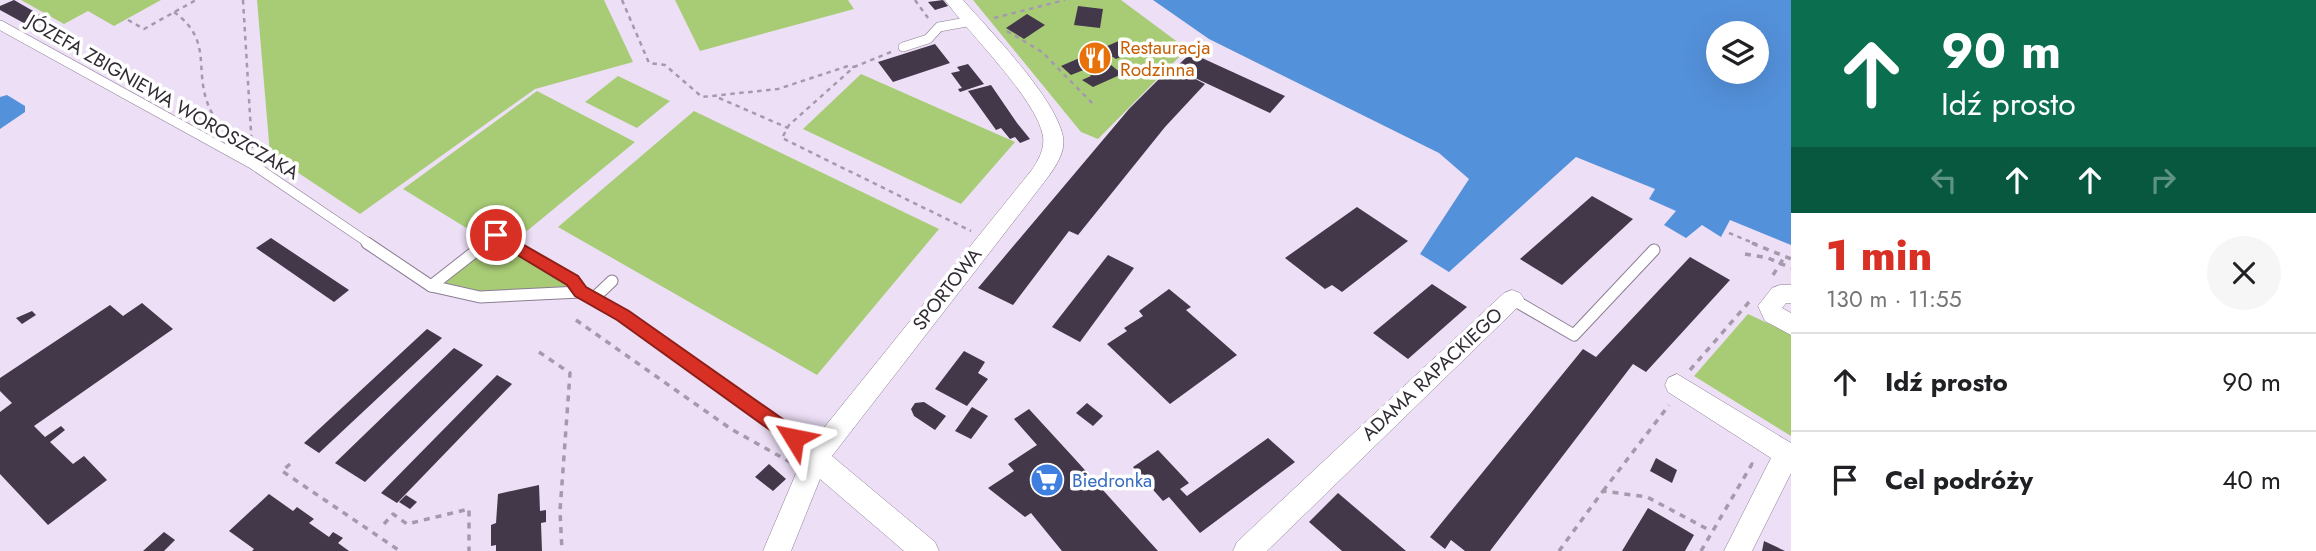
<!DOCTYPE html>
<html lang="pl">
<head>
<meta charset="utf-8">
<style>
	:root { --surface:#fff; --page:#f6f6f6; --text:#202124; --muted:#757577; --line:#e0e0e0; --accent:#d93025 }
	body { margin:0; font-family:Jost,sans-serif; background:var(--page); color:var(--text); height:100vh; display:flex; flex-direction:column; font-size:26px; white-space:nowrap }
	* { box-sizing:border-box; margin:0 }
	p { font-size:23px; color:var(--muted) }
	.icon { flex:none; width:38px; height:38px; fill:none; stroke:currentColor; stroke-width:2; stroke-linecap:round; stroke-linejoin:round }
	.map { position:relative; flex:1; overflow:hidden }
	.panel { display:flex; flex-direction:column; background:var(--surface); width:525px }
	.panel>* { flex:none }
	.banner { background:#0b6e4f; color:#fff; overflow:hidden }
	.tools { position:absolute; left:1706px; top:21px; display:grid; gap:14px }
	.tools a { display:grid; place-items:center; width:63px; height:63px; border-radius:50%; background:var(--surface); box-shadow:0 7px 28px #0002; font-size:35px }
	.pin { position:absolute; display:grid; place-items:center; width:60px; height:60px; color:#fff; margin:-30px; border:4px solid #fff; border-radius:50%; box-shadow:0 2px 7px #0007 }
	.me { position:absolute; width:77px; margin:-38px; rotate:305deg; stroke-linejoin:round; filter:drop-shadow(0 0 5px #0008) }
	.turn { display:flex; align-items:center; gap:24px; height:147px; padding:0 35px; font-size:32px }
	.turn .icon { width:91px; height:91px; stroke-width:2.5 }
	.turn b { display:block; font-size:49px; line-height:60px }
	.lanes { display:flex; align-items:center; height:66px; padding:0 35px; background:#0003; justify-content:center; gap:35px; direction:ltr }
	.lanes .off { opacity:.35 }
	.round { display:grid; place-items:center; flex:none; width:74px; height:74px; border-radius:37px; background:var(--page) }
	.head { display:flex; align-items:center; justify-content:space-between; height:119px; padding:0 35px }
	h1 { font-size:42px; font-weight:800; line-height:52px; color:var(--accent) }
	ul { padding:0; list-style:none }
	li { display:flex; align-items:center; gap:21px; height:98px; padding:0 35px; border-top:2px solid var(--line) }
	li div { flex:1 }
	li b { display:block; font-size:26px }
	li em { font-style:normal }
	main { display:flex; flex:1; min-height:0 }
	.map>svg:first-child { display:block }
	.green { fill:#a8cc76 }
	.water { fill:#5491db; fill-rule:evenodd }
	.building { fill:#43374a }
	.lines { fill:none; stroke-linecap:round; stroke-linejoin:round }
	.service-far1-casing { stroke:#8b7e93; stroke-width:10 }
	.service-casing { stroke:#8b7e93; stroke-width:13 }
	.minor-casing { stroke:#8b7e93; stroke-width:1 }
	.path-far1 { stroke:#a59aac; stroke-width:2.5; stroke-dasharray:4.5 4.5; stroke-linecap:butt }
	.path { stroke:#a59aac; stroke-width:3.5; stroke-dasharray:6 6; stroke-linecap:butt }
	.service-far1 { stroke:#fff; stroke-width:9 }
	.service { stroke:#fff; stroke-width:11 }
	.minor { fill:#fff; fill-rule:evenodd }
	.route { fill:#d93025; stroke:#8d1f18; stroke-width:2 }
	.labels { text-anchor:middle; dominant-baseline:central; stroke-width:7; stroke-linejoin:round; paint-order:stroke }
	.food-label { font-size:19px; fill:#c56008; stroke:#fff; text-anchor:start }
	.street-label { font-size:19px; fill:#312b34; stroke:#fff }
	.shop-label { font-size:19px; fill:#366cbe; stroke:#fff; text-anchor:start }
</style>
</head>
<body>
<main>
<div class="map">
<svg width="1791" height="551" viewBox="0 0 1791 551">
	<rect width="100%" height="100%" fill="#eddff6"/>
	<g class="green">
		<path d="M21,0h140l-47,26 -26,-15 -24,13z"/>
		<path d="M257,0h347l29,62 -98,27 -175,125 -90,-60z"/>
		<path d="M675,0h173l6,9 -154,42z"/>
		<path d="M973,0h148l66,49 -89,90 -17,-7z"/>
		<path d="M861,74l154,68 -54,62 -158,-75z"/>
		<path d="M618,76l52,25 -33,27 -52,-26z"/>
		<path d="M537,91l98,51 -108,89 -18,-10 -23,19 -83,-51z"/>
		<path d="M694,111l245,118 -122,146 -259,-148z"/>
		<path d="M496,235l84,57 -100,5 -49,-11z"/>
		<path d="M1748,314l43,20v102l-97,-60z"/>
	</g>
	<g class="water">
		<path d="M1153,0h638v245l-61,-25 -9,17 -19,-12 -16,13 -22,-13 12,-14 -27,-12 6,-10 -79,-32 -127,115 -29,-18 49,-75 -30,-26 -230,-114zM1757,33v39h-39v-39z"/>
		<path d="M7,95l18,11v6l-25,17v-32z"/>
	</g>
	<g class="building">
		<path d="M14,0l33,19 -16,8 -31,-17v-4z"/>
		<path d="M943,0l5,6 -13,4 -7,-8z"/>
		<path d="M1078,6l25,3 -3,19 -26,-3z"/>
		<path d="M1027,14l18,11 -21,14 -18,-11z"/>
		<path d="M1121,40l13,11 -18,8 -3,-2 -8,3 17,14 -29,13 -11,-7 9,-4 -5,-7 -15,6 -10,-9z"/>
		<path d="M935,44l15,19 -57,19 -15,-20z"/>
		<path d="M1191,53l94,43 -15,17 -92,-43 27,14 -40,43 -87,108 -9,-4 -56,74 -35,-17 151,-179 41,-41 4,1z"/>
		<path d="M968,64l16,20 -24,8 -2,-3 4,-1 -11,-15 9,-2 -3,-4z"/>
		<path d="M991,85l26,38 13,16 -10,4 -5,-6 -5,2 -9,-11 -5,2 -28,-39z"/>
		<path d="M1592,196l41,23 -71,66 -42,-26z"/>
		<path d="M1357,207l51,34 -66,51 -10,-7 -7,4 -40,-31z"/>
		<path d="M271,238l78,52 -15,12 -78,-54z"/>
		<path d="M1108,255l26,13 -54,74 -28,-15z"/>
		<path d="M1690,257l40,23 -84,92 -13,-8 -143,187h-25l-14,-11 -6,9 -15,-12 153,-188 13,8z"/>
		<path d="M1432,284l35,23 -59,52 -35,-26z"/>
		<path d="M1169,289l22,18 -5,3 51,45 -67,49 -63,-60 20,-13 -3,-3 19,-12 -4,-5z"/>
		<path d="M142,303l31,26 -139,97 11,11 16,-11 4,4 -15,12 23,22 11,-8 23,24 -59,45 -48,-51v-62l12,-9 -12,-12v-13l110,-73 13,11z"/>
		<path d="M32,311l4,4 -14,9 -6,-6z"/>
		<path d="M427,329l15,9 -123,115 -15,-10z"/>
		<path d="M454,348l29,17 -118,117 -30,-19z"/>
		<path d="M964,351l21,11 -7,11 10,6 -21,27 -32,-17z"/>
		<path d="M497,375l15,9 -115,119 -16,-10z"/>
		<path d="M924,402l22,14 -11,14 -21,-14 -3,-7 4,-6z"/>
		<path d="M1087,403l16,13 -10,10 -17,-13z"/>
		<path d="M972,407l16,9 -17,23 -16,-8z"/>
		<path d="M1029,409l45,49 84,93h-96l-31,-38 -6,4 -37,-29 26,-17 -6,-7 29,-19 -23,-26z"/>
		<path d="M1268,438l27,24 -95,71 -31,-36 -6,4 -30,-34 25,-17 31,33 -9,6 7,7z"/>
		<path d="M1656,458l21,12 -5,13 -22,-12z"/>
		<path d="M769,464l17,15 -13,12 -18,-14z"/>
		<path d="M539,485l1,26 6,-1v12l-5,1 1,28h-46v-6l-5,1v-21l5,-2 2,-29z"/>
		<path d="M1338,493l68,58h-64l-33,-29z"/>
		<path d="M269,494l24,17 4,-4 17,12 -5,4 20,14 4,-5 10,6 -5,5 11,8h-97l2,-2 -25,-18z"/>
		<path d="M406,495l11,7 -7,7 -11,-7z"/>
		<path d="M1648,508l46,27 -9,16h-63z"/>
		<path d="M164,532l11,8 -11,11h-21z"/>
		<path d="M1764,541l21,10h-23z"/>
	</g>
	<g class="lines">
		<defs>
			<g id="service-far1">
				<path d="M0,25l252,139 118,80"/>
				<path d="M903,47l25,-8 11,-12 33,-6"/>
				<path d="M484,244l12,-9 16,9"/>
			</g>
			<g id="service">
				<path d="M367,243l64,43 49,11 100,-5 43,24 171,122 21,20"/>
				<path d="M509,243l64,38 7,11"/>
				<path d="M431,286l55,-43"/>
				<path d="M594,298l18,-17"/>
				<path d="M1512,299l62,36 80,-85"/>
			</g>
			<g id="minor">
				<path d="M945,0h18c27,31 93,98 100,137 3,16 -9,32 -18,44l-213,275 103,86 4,9h-35l-84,-72 -29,72h-28l43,-101 225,-279c7,-10 14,-22 12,-35 -7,-38 -74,-102 -98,-136z"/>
				<path d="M1780,285h11v18h-5l-4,5 9,5v22l-26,-14 -7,-15 14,-18z"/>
				<path d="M1512,290l8,3 4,6 -4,6 -253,246h-34l4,-9 267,-249z"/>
				<path d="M1677,374l114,69v30l-39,78h-28l47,-93 -103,-66 -3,-7 3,-7z"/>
			</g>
		</defs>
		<use href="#service-far1" class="service-far1-casing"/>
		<use href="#service" class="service-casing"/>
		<use href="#minor" class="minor-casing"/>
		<g class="path-far1">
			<path d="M243,0l9,148"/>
			<path d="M622,0l27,63 16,2 37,32 76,-8 70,-23 6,1"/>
			<path d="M915,0l13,18"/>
			<path d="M174,12c40,29 19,57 35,95 4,10 13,19 20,27"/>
			<path d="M994,18l71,-18"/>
			<path d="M128,20l16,9 52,-29"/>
			<path d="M1007,31l35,21 53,54"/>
			<path d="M891,52l-37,15 -65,58 -7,13 189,93"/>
			<path d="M719,98l69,30"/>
			<path d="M1729,233l27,11"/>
		</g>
		<g class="path">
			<path d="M1752,243l39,16"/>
			<path d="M1745,254l23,4 23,10"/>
			<path d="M1773,275l12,-19"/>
			<path d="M576,320l155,109 59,33"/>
			<path d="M539,352l31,21 -10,138 2,40"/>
			<path d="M1690,370l59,-68"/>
			<path d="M290,464l-8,7 118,80"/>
			<path d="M1603,491l66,-86"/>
			<path d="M384,524l9,-10 14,10 62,-15v42"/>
			<path d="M1559,551l44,-60 44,6 64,34"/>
			<path d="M1701,551l51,-87 5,3"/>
		</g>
		<use href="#service-far1" class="service-far1"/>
		<use href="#service" class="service"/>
		<use href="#minor" class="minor"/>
	</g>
	<path class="route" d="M496,229l82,47 8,11 43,24 172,121 3,6 -3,5 -7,2 -6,-2 -171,-123 -42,-24 -8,-11 -76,-46 -3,-4z"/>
	<defs>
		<symbol id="restaurant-disc" viewBox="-11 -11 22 22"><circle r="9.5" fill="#e8710a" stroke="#fff"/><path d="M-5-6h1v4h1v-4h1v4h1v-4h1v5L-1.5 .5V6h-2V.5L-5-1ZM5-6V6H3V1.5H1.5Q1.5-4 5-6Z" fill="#fff"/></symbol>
		<symbol id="supermarket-disc" viewBox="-11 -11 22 22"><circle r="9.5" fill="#3f7fe0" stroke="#fff"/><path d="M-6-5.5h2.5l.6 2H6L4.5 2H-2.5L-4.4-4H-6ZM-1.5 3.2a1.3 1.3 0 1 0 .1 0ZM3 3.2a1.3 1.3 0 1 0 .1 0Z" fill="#fff"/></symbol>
	</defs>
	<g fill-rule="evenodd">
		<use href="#restaurant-disc" x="1076" y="39" width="38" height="38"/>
		<use href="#supermarket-disc" x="1028" y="461" width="38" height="38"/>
	</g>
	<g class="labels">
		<g class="food-label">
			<text x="1120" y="47">Restauracja<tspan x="1120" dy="22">Rodzinna</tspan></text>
		</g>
		<g class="street-label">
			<text transform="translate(163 97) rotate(30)">JÓZEFA ZBIGNIEWA WOROSZCZAKA</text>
			<text transform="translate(947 289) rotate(-52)">SPORTOWA</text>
			<text transform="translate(1432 374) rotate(-43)">ADAMA RAPACKIEGO</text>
		</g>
		<g class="shop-label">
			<text x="1072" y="480">Biedronka</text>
		</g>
	</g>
</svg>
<div class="tools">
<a><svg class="icon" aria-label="layers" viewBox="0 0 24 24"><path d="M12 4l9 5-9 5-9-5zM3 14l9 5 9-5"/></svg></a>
</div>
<div class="pin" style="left:496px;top:235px;background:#d93025"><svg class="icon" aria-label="arrive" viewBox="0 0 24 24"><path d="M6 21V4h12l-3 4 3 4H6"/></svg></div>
<svg class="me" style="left:794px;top:438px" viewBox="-20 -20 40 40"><path d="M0-17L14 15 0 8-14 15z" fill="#d93025" stroke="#fff" stroke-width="4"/></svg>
</div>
<section class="panel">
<div class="banner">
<div class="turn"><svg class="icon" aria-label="ahead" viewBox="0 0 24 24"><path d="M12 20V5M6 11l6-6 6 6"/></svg><div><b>90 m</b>Idź prosto</div></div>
<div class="lanes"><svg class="icon off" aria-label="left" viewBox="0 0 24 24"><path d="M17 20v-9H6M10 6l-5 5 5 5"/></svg><svg class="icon" aria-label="ahead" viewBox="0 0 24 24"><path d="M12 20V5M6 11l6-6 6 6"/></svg><svg class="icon" aria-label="ahead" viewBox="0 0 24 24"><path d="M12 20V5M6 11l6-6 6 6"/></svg><svg class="icon off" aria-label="right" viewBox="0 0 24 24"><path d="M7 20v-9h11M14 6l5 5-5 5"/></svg></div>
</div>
<div class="head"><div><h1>1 min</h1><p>130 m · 11:55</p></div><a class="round"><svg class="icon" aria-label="close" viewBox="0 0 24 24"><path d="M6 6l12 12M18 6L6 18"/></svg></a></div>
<ul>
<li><svg class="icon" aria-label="ahead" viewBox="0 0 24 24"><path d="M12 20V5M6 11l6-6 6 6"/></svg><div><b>Idź prosto</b></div><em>90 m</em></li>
<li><svg class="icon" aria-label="arrive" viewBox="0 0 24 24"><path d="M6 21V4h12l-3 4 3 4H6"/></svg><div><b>Cel podróży</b></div><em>40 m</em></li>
</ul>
</section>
</main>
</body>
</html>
